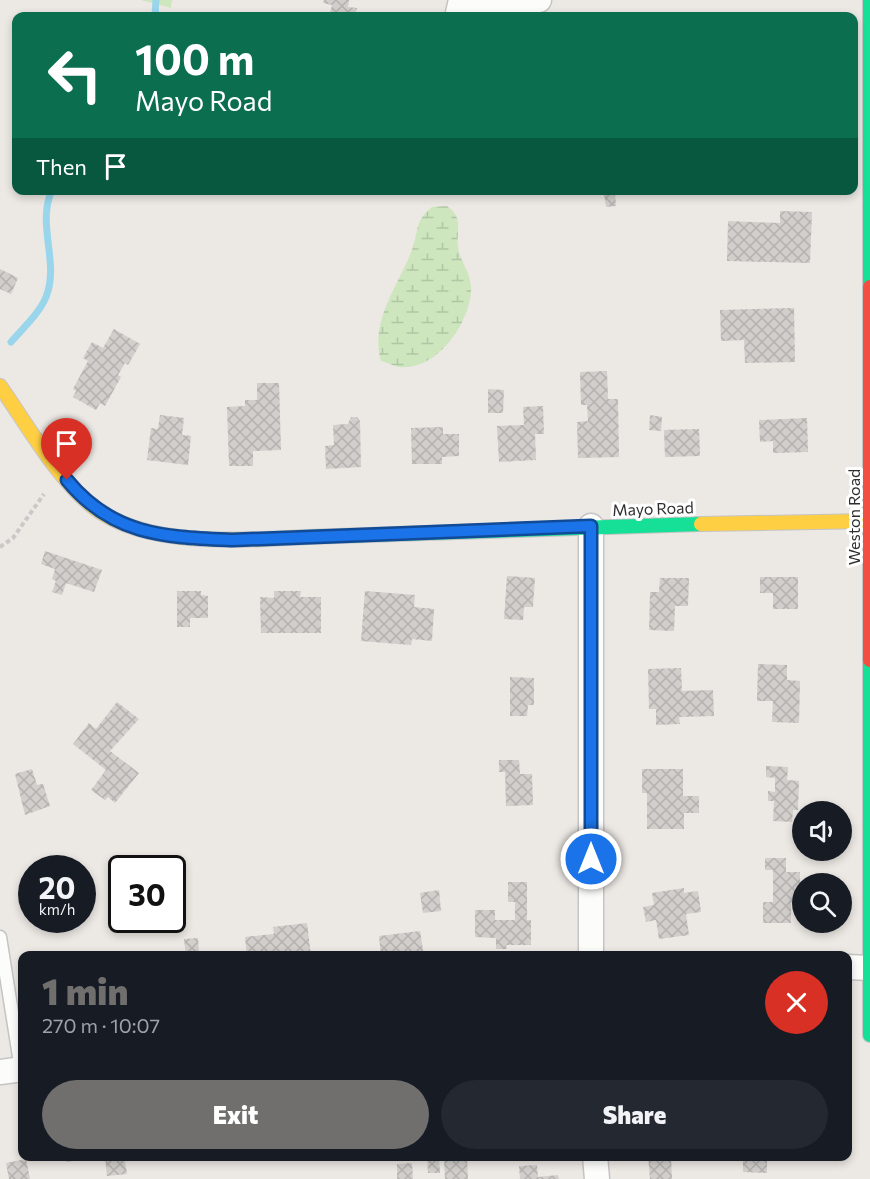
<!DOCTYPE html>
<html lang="en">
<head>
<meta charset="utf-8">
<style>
	:root { --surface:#171b24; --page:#242831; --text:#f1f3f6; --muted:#9ea1a6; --accent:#706f6e }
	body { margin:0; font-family:Commissioner,sans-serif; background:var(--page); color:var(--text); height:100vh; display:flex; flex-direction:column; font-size:22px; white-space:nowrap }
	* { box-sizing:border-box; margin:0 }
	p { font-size:20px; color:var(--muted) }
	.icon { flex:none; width:33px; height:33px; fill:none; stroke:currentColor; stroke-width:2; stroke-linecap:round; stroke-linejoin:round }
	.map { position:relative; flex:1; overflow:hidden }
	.side { position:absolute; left:18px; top:951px; width:834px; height:210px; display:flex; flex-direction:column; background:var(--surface); border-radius:12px; box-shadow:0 3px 9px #0003 }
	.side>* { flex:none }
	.guide { position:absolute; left:12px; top:12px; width:846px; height:183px; border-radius:12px; box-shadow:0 3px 9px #0003; background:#0b6e4f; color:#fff; overflow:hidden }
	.controls { position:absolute; left:792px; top:801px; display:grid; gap:12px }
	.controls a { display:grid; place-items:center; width:60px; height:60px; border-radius:50%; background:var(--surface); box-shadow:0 3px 9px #0003; font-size:30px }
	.speed { position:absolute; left:18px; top:855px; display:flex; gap:12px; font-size:30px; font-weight:700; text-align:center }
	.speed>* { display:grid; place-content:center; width:78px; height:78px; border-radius:50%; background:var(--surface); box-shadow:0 3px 9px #0003; line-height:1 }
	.speed small { font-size:15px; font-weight:400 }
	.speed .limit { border:3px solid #111; border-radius:9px; background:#fff; color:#111 }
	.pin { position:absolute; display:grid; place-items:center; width:51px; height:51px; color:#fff; margin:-62px -26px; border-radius:50% 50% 50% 0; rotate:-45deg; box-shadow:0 0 6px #0007 }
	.pin .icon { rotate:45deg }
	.me { position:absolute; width:66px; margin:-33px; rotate:0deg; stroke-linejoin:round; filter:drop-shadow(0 0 4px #0008) }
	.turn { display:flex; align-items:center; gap:21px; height:126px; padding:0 24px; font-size:27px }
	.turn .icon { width:78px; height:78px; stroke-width:2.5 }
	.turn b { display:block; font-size:42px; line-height:51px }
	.then { display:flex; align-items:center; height:57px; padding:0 24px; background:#0003; gap:12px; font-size:22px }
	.round { display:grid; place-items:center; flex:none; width:63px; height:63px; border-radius:32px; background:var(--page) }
	.overview { display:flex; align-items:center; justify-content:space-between; height:102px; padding:0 24px }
	h1 { font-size:36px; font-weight:800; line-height:45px; color:var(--accent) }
	.cta { display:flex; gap:12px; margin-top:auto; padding:12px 24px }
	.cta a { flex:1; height:69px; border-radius:36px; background:var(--accent); color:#fff; font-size:24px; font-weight:800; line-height:69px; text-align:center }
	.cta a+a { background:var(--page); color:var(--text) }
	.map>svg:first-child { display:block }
	.wetland { fill:url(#wetland-marsh) }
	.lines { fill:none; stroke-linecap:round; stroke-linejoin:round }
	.stream { stroke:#99d6ec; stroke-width:7 }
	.building { fill:url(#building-cross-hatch) }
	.lane-casing { stroke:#c5c4c5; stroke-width:15 }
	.street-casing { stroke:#c5c4c5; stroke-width:27 }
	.fast-casing { stroke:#c5c4c5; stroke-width:16 }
	.slow-casing { stroke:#c5c4c5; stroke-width:16 }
	.jam-casing { stroke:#c5c4c5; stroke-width:16 }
	.path { stroke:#c9c9c8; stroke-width:4; stroke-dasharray:4.5 3; stroke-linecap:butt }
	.lane { stroke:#fcfcfb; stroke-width:12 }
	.street { stroke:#fcfcfb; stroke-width:24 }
	.fast { stroke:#16e098; stroke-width:14 }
	.slow { stroke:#ffcf43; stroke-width:14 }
	.jam { stroke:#f24e42; stroke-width:14 }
	.route-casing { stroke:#114b97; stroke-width:15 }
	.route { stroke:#1a73e8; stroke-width:10 }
	.labels { text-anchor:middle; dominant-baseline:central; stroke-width:6; stroke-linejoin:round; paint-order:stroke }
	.street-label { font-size:16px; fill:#2e2e2e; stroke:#fff }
</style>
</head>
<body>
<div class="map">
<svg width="870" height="1179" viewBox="0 0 870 1179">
	<defs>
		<pattern id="wetland-marsh" width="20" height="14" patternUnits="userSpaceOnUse" patternTransform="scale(1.5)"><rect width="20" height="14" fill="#cee6be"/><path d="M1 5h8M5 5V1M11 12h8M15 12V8" fill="none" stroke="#b1c6a4"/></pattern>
		<pattern id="building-cross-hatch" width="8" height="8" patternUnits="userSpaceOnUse" patternTransform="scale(1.5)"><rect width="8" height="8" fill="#d1cecb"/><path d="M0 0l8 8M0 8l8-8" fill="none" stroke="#b4b1af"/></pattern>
	</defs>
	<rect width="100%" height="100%" fill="#ece8e4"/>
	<g class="wetland">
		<path d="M141,0h31l-1,8z"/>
		<path d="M447,206c17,12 9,24 11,41 2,15 14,27 13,44 -2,33 -34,80 -72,76 -6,-1 -13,-5 -18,-6 -12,-41 19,-77 32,-114 6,-19 2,-26 19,-40z"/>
	</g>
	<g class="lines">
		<g class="stream">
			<path d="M155,16l1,-16"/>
			<path d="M11,342c12,-14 28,-28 35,-45 14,-35 -10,-72 6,-107"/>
		</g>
	</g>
	<g class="building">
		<path d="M324,0h25l-1,7 9,1 -2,8h-26l3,-11 -9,-2z"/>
		<path d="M591,190h29l-5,3 1,13 -10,1 -2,-13 -13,1z"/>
		<path d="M780,211l32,1 -2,51 -83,-2 1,-40 52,2z"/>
		<path d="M0,269l18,9 -7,16 -11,-5z"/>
		<path d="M794,308l1,54 -50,1 -1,-23 -23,1 -1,-31z"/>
		<path d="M114,329l26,15 -12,21 -3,-2 -7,12 3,2 -16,29 -5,-3 -4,7 -23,-13 3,-6 -3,-2 15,-28 -5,-3 9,-16 11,6z"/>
		<path d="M607,371l1,28h10l1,58 -41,1 -1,-36 11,-1 -1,-16h-6l-1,-33z"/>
		<path d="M257,383h22l2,67 -28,1v15h-24l-2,-59 18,-1v-6h12z"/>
		<path d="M488,389l16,1 -1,23h-15z"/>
		<path d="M543,406l1,28h-9l1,26 -37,2 -2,-36 27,-1 -1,-18z"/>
		<path d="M160,415l24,3 -2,17 9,1 -3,29 -41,-5 4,-32 7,1z"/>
		<path d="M650,415l12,2 -1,14 -12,-1z"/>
		<path d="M351,417h6l3,4 1,46 -35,2 -1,-23 9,-1 -1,-20 15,-1z"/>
		<path d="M807,418l1,34 -35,1v-12l-13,1 -1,-22z"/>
		<path d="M443,427v7h16v22l-17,1v7h-30l-1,-36z"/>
		<path d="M699,429l1,27 -35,1 -1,-27z"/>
		<path d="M45,551l57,19 -8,22 -28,-9 -4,12 -10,-3 4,-11 -4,-2 3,-10 -14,-5z"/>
		<path d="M507,576l28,2 -2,29h-9l-1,13 -19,-1z"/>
		<path d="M760,577h38v32h-25v-16h-13z"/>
		<path d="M660,578h29l-1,28h-13l-1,25 -25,-1 1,-38h9z"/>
		<path d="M177,591h24v4l7,1v22h-18v9h-13z"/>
		<path d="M274,591h27l-1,6h21v36h-60l-1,-36 14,1z"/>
		<path d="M365,591l50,4 -1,12 20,2 -2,32 -20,-2 -1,6 -50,-4z"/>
		<path d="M758,664l29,1v15l13,1 -1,42 -27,-1 1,-21h-16z"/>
		<path d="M681,668l1,23 31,-1 1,26 -35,1 1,7 -24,1v-16h-7l-1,-40z"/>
		<path d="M510,677l24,1v27h-6l-1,11h-17z"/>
		<path d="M117,702l22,17 -29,32 29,22 -24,30 -7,-6 -3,3 -14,-10 15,-20 -33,-26 16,-21 7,6z"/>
		<path d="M499,760h20l1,14h12l1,31 -27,1 -1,-34h-6z"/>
		<path d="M766,766l22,1 -1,13 12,1 -1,29h-5l-1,12 -19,-1 1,-20h-6v-10l7,1v-14l-9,-1z"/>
		<path d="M32,769l5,16 6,-1 7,22 -25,9 -10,-41z"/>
		<path d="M642,769h41v27h16v17h-15v16h-37v-36h-5z"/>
		<path d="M765,858h21v14h14v31h-9v20h-28v-21h10v-32h-8z"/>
		<path d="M508,882h19v38h4v25h-25l1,4h-11v-11l-21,-1v-27h20v10h20v-18h-7z"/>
		<path d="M684,888v5l14,-2 3,21 -15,2 3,21 -30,4 -3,-19 -10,2 -3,-15 11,-2 -2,-12z"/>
		<path d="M439,890l2,21 -18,2 -3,-20z"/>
		<path d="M307,923l4,33h-64l-2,-19 29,-3 -1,-7z"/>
		<path d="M420,931l4,25h-43l-2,-20z"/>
		<path d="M198,938l1,14 5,-1v5h-18l-2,-17z"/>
		<path d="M65,1156h29v2l-28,4z"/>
		<path d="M124,1156l3,18 -20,2 -2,-19z"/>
		<path d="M427,1156h12l1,17h-12z"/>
		<path d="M648,1156h23l1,23h-22z"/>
		<path d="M743,1156h24v17l-24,-1z"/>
		<path d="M467,1157l1,22h-23l-1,-20z"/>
		<path d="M26,1159l4,20h-21l-3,-16z"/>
		<path d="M412,1163l1,16h-16v-15z"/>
		<path d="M537,1165l1,12 20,-2 1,4h-39l-1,-13z"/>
	</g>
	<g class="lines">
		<defs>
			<path id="lane" d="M0,937l21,132"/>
			<g id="street">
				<path d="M461,0l-3,13 81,-13"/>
				<path d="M591,956v-430"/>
				<path d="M848,967l22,1"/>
				<path d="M0,1072l22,-3"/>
				<path d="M595,1156l2,23"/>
			</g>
			<g id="fast">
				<path d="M870,0v287"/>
				<path d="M307,537l394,-13"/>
				<path d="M870,660v375"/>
			</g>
			<g id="slow">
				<path d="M0,386c26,37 60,97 96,123 54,39 147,31 211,28"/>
				<path d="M701,524l168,-3"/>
			</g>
			<path id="jam" d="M870,287v373"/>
		</defs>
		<use href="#lane" class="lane-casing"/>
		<use href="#street" class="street-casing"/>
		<use href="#fast" class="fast-casing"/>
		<use href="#slow" class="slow-casing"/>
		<use href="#jam" class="jam-casing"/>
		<path class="path" d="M0,547l13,-9 31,-44"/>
		<use href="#lane" class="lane"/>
		<use href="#street" class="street"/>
		<use href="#fast" class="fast"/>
		<use href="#slow" class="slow"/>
		<use href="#jam" class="jam"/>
	</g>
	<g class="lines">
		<defs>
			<path id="route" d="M67,480c46,56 98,57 165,60l359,-14v333"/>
		</defs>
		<use href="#route" class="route-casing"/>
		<use href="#route" class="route"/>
	</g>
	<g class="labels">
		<g class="street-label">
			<text transform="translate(653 508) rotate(-2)">Mayo Road</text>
			<text transform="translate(853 517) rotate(-90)">Weston Road</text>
		</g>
	</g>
</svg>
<div class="controls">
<a><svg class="icon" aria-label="sound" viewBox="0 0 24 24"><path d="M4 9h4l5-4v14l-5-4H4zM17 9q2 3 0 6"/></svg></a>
<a><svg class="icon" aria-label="search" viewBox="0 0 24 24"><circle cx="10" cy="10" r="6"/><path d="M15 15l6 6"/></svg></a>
</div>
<div class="speed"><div>20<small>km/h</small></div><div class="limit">30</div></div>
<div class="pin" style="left:67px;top:480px;background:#d93025"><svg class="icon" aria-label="arrive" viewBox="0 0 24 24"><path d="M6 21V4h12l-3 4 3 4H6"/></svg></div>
<svg class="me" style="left:591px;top:859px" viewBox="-20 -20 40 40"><circle r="17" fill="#1a73e8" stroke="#fff" stroke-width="3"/><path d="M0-11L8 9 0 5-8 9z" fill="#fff"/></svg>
<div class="guide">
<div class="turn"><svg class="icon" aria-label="left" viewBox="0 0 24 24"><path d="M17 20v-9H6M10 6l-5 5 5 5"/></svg><div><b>100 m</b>Mayo Road</div></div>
<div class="then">Then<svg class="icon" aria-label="arrive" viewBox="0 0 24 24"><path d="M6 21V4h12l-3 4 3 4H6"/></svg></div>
</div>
<section class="side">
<div class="overview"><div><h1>1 min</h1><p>270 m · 10:07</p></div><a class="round" style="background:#d93025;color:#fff"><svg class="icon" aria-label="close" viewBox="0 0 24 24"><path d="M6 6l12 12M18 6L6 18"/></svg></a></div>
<div class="cta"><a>Exit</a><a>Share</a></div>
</section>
</div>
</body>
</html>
